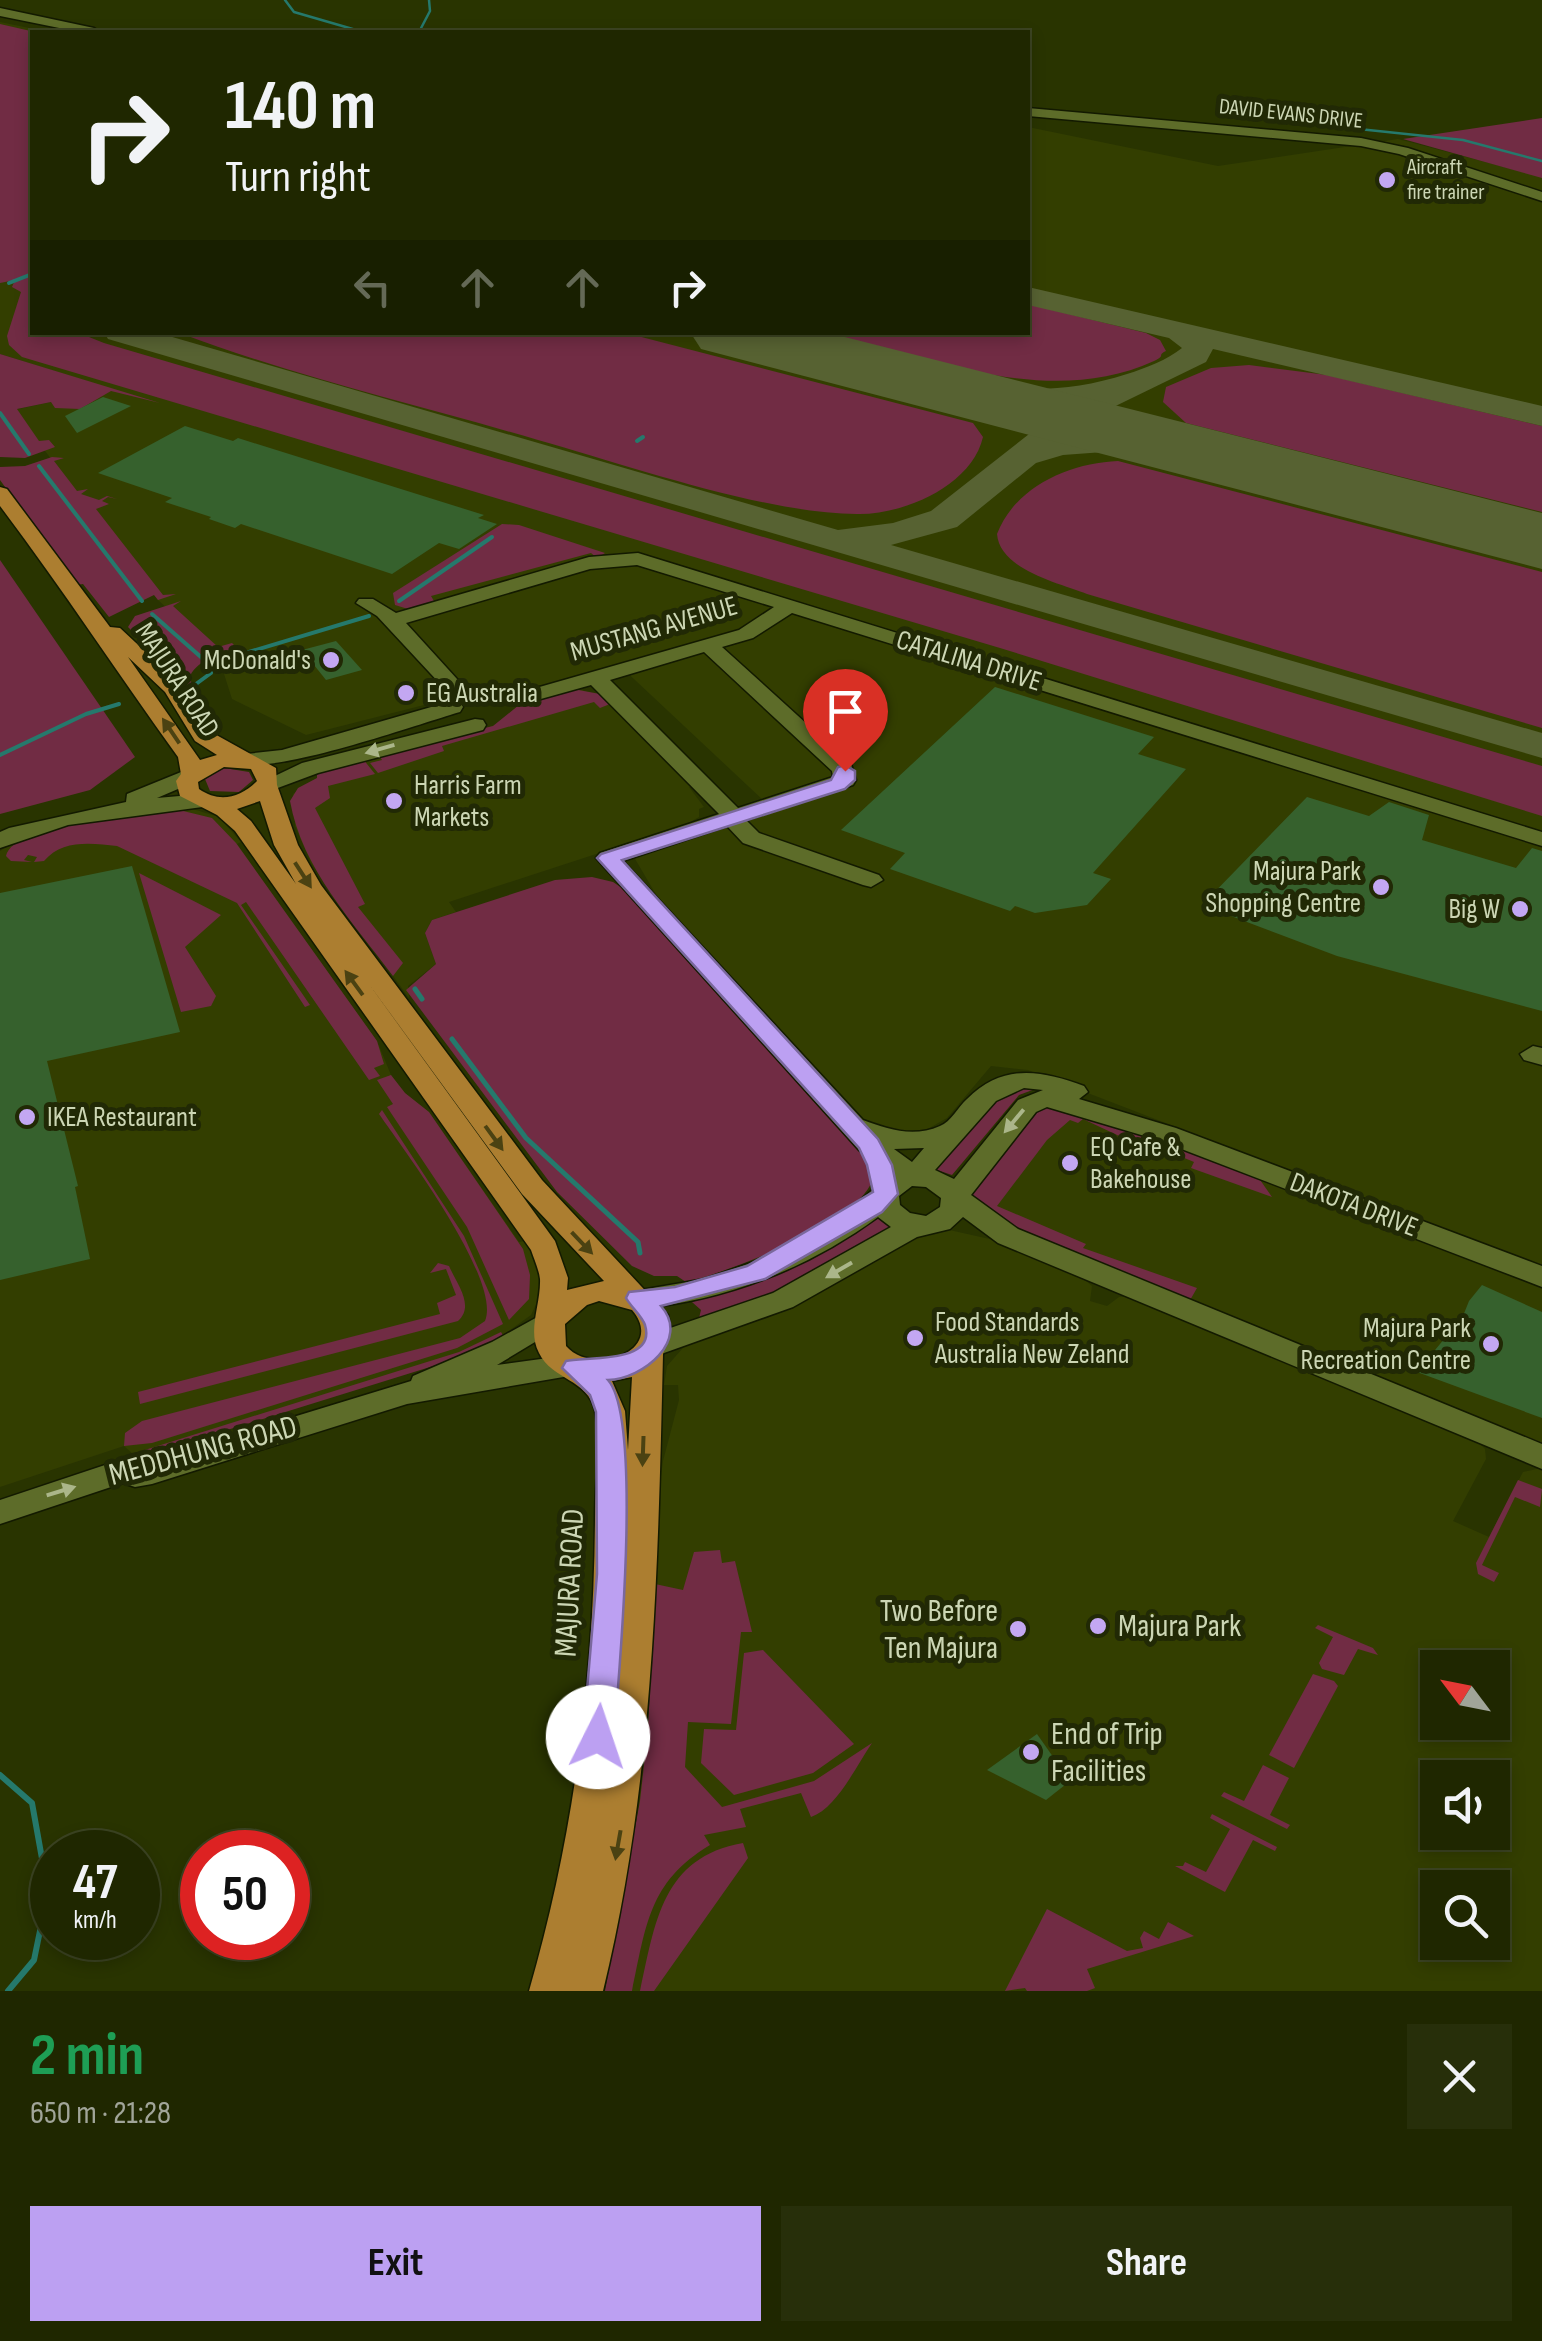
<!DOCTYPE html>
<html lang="en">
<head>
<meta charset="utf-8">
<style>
	:root { --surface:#1f2700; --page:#272f0a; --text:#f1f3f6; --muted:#a1a599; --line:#3c4422; --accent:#bca0f2 }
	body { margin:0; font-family:"Sofia Sans Condensed",sans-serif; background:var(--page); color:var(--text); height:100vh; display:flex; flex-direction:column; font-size:38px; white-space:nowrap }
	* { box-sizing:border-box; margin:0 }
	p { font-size:32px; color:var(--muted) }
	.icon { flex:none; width:55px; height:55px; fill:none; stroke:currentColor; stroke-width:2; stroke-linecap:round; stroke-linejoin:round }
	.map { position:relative; height:1991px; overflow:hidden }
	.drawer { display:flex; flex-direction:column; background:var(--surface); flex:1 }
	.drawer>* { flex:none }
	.top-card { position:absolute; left:30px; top:30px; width:1000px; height:305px; border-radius:0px; box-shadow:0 5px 15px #0003,0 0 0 2px var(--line); background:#1f2700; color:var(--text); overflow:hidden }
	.needle { width:65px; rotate:302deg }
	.controls { position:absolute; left:1420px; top:1650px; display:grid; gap:20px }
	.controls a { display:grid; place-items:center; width:90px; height:90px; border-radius:0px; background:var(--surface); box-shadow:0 5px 15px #0003,0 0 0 2px var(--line); font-size:50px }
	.speed { position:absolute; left:30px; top:1830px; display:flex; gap:20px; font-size:50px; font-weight:700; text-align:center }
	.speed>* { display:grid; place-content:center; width:130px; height:130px; border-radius:50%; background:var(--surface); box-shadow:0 5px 15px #0003,0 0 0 2px var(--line); line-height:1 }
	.speed small { font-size:25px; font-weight:400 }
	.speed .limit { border:15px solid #d22; background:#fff; color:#111 }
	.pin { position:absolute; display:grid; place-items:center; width:85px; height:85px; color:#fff; margin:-102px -42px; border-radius:50% 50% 50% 0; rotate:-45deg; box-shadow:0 0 10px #0007 }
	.pin .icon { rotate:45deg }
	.me { position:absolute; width:110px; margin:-55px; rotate:4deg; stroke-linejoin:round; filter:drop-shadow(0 0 8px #0008) }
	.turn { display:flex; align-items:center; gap:35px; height:210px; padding:0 30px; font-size:45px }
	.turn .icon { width:130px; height:130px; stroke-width:2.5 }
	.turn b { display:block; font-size:70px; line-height:85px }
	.lanes { display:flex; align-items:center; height:95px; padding:0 30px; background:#0003; justify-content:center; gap:50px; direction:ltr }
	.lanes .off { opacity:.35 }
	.round { display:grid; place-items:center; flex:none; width:105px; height:105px; border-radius:0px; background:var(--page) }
	.head { display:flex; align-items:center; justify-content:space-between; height:170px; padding:0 30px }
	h1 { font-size:60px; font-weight:700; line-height:75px; color:#1e9e55 }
	.button { display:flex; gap:20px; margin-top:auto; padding:20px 30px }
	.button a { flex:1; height:115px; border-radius:0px; background:var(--accent); color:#111; font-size:40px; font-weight:700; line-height:115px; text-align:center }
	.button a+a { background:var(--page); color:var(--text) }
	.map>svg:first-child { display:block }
	.built { fill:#333e00; fill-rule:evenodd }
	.green { fill:#712c44 }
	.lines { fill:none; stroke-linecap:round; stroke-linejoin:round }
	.stream-far3 { stroke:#25796c; stroke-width:2.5 }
	.stream-far2 { stroke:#25796c; stroke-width:4 }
	.stream-far1 { stroke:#25796c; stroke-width:5 }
	.stream { stroke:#25796c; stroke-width:6 }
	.taxiway { fill:#576232; fill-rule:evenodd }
	.runway { fill:#576232; fill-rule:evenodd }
	.building { fill:#36612d }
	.minor-casing { stroke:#131a00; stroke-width:3 }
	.major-casing { stroke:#131a00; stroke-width:3 }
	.minor { fill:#5d6c29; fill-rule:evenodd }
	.major { fill:#ac7e30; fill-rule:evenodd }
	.oneway { fill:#4b4212 }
	.oneway2 { fill:#abb68a }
	.route { fill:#bca0f2; stroke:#7a689d; stroke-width:2.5 }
	.poi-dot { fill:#c3a7f2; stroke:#212905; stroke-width:4 }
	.labels { text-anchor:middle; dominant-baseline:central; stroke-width:10; stroke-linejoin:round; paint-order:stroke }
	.far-street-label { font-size:22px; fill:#ccd6b4; stroke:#212905 }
	.far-poi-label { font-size:22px; fill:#ccd6b4; stroke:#212905; text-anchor:start }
	.street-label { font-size:28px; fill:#ccd6b4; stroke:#212905 }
	.poi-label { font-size:28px; fill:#ccd6b4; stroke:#212905; text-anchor:start }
	.near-street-label { font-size:32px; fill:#ccd6b4; stroke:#212905 }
	.near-poi-label { font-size:32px; fill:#ccd6b4; stroke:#212905; text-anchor:start }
</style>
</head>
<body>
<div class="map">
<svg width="1542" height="1991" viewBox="0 0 1542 1991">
	<rect width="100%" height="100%" fill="#293400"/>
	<g class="built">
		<path d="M0,22l49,10h-17v300h996v-205l190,39 180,-27 144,38v1091l-514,-198 -37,-4 -44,52 -23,13 -27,3 -31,-9 -205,-222 -33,-56 136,-46 -145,-136 -95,25 -37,-1 -181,46 -74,-36 -14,-44 -60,-55 -144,-190 37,-8 39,-20 -90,-28z"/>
		<path d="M579,689l27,10 87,88h-4l15,20 -5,2v8l-14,8 -236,77 7,10 -24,8 -7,13 11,31 -28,22 1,12 -98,-135 -16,-37 -2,-32 24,-16v-6l173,-45 13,-6 21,-19z"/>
		<path d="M186,807l33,10 22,25 -4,2 140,197 14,34 14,18 24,19 90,130 7,-1 13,32v25l-8,17 -43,31 -338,108 -16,1 -10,-9 -124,41v-636l13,-8z"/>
		<path d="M1039,1107l89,20 414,159v161l-560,-232z"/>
		<path d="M945,1229l49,11 86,36 12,10 -2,15 17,5 12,-9 10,-1 348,145 8,8 1,10 -33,62 36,16 34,-65 19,-4v523h-937l27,-129 16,-133 8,-216 7,-52 16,-61 -1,-15h-14l3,-19 23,-26 77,-22 67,-33 82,-51zM1438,1668h54v54h-54zM1438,1778h54v54h-54zM1438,1888h54v54h-54z"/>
	</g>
	<g class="green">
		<path d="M0,24l35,8 -3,300 47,1 25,10 1438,423v50l-542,-168 -978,-291 -13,-12 -2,-9 14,-44 -9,-5 3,-7 -15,3z"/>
		<path d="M1542,118v60l-139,-39z"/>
		<path d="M1028,304l118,29 14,7 6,11c-10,5 1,4 -12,10 -105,48 -224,-3 -328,-28l202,-1z"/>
		<path d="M180,333h446l347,90 10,14c-11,48 -78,78 -126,77 -95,-1 -226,-48 -319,-74 -119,-35 -242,-63 -358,-107z"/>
		<path d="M0,354l160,49 -49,-12 -31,18 -25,-1 -4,-6 -34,7 22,32 10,-1 6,7 -30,11 -25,-1z"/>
		<path d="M1249,365l78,10 215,51v86l-356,-89 -23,-21 3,-15 45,-19z"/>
		<path d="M52,457l12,1 -10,3 23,30 11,-2 -7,5 18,6 8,-4 10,3 -9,-2 -6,4 7,3 -13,5 67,86 13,-1 -18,6 -4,-5 -45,22 -26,-33 -7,1 -76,-105v-13l25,-1z"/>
		<path d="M1118,461l424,111v156l-455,-134c-28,-11 -87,-24 -90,-60 18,-47 72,-71 121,-73z"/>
		<path d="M502,524l17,1 86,28 -8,5 -6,-5 -160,43 3,5 -26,8 -13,-4 -2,-12z"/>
		<path d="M0,560l135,197 -45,33 -90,24z"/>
		<path d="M181,601l-8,5 45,41 14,-4 5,5c-17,6 -43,13 -48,31l8,10h-7l-62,-62 7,-11z"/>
		<path d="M573,689l27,5 10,10 -10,4 -6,-6 -152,44 2,5 -66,22 -8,-10 12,-3 -4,-6 115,-28 26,-21z"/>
		<path d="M363,759l12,15 -47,12 2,12 -15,10 50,96 -7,3 45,56 -10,13c-40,-54 -91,-107 -103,-175l8,-13 19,-10v-6z"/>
		<path d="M224,768l25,4 4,8 -14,12 -29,-1 -5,-12z"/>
		<path d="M179,810l33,8 24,25 141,198 7,23 -10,4 6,8 -11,4 -123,-178 -5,3 69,100 -5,2 -68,-104 -120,-57c-25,-3 -55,-7 -73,15l-10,1 3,-5 -9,-2 -4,5 8,2 -21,-1 -5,-5c8,-34 140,-42 173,-46z"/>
		<path d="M139,873l82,42 -36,32 31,49 -5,10 -30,6z"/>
		<path d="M592,877l21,5 12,8 239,265 9,24c-14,44 -144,93 -187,103l-9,-6h-23l-22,-10 -75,-74 -151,-202 30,-26 -11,-31 7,-13 123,-40z"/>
		<path d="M391,1075l14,18 24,19 94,137 7,26 -1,24 -20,21 -42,-93 -80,-120 6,-3 -16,-24z"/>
		<path d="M1025,1086l13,2 -19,7 -67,80 -18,-6 56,-68z"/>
		<path d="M1048,1105l80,22 130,50 14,20 -81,-29 3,-6 -24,-10 -6,5 -81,-38 -5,4 -8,-3 -23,20 -50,66 89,38 -3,4 114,40 -8,14 -197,-82 -24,-28 64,-80z"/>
		<path d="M382,1110l82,126 39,88 -46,24 -305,95 -28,3 1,-13 17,-12 318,-83 25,-17c17,-41 -81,-171 -106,-207z"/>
		<path d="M878,1216l13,11 -132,74 -60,17 2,-8 -9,-8 84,-28z"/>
		<path d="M438,1263l11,3c8,18 26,40 9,55l-318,83 -2,-12 302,-78 -3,-11 19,-8 -10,-26 -16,4z"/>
		<path d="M501,1332l3,5 -45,21 -309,96h-18l327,-102z"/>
		<path d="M1518,1480l24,9 -2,18 -25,-10 -33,68 17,8 -5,9 -16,-8 -2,-11z"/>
		<path d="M720,1550l2,13 13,-2 17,71h-11l-10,92 -43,-2 -3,45 37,40 92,-26 58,-38c-16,23 -35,65 -61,74l-10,-24 -61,16 6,18 -42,8 6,10c-62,37 -64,82 -78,146h-27l35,-190 8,-72 7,-145 28,6 11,-38z"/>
		<path d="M1318,1625l55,23 5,7 -20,-6 -14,26 -22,-6 -3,-6 14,-26 -18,-9z"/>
		<path d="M763,1650l91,94 -41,29 -79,22 -33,-32 3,-34 32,1 8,-77z"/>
		<path d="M1313,1674l21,7 4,5 -44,82 -25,-13z"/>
		<path d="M1263,1765l26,13 -19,37 20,10 -3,4 -66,-33 3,-4 20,9z"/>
		<path d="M1212,1814l65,33 -2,4 -22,-11 -28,52 -50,-26h8l2,-4 21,10 24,-43 -20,-11z"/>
		<path d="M743,1843l5,15 -94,133h-14c15,-68 22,-134 103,-148z"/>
		<path d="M1047,1909l80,42 16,-3 -3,-10 4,-7 15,8 9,-17 26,14 -107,33 8,19 -8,3h-60l-2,-3 -20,3z"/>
	</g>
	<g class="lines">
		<g class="stream-far3">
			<path d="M285,0l9,12 69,20"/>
			<path d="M419,32l11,-21 -1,-11"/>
			<path d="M1321,125l142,15 79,21"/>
		</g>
		<g class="stream-far2">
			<path d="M9,283l23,-9"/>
			<path d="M0,413l29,41"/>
			<path d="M637,441l6,-4"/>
			<path d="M39,466l103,135"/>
			<path d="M399,601l93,-64"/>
			<path d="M152,614l58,51"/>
			<path d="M196,684l15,-11v-7l18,-8 140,-42"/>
			<path d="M0,755l86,-41 33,-10"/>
		</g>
		<g class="stream-far1">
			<path d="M415,989l7,10"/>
			<path d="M452,1039l74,99 112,104 2,11"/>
		</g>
		<path class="stream" d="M0,1775l32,28 16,89 -14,68 -26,31"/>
		<path class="taxiway" d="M1028,287l514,119v20l-329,-77 -7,13 -113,55 -19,15c44,-6 84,0 126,11l5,7 -5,7 -12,3 -57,-10 -68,5 -27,8 -79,64 -66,18 651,188v25l-1434,-419 -4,-7h51l683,198 55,-7 38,-12 130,-102 -76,1 -105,-29 -5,-7 5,-7 11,-3c86,22 149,38 236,10 19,-6 40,-14 55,-26l-13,-10 -141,-33z"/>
		<path class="runway" d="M690,332h135l717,181v56l-841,-220z"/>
	</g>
	<g class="building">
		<path d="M103,397l28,9 -54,27 -12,-17z"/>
		<path d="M185,426l48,15 5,-3 246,77 -6,3 19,6 -38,25 -20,-6 -47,31 -151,-50 -6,4 -26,-9 2,-2 -46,-15 7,-4 -74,-25z"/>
		<path d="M336,641l26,29 -36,10 -24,-30z"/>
		<path d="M995,687l159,50 -16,17 48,15 -93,104 18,6 -24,26 -52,8 -20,-7 -5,5 -120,-42 15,-16 -64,-23z"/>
		<path d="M1307,797l62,19 20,-14 40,13 -7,25 94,28 16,-20 10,3v160l-205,-55 -135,-51z"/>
		<path d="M132,866l48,166 -133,29 31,125 -3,1 15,72 -90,21v-387z"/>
		<path d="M1482,1285l60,27v106l-125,-46 46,-56 6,-15z"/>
		<path d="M1037,1734l33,47 -24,19 -59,-30z"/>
	</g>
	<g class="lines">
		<defs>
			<g id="minor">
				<path d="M0,8l94,20 6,4h-21l-79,-16z"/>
				<path d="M1028,108l333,30 47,10 134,44v9l-143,-47 -38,-8 -333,-30z"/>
				<path d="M638,553l904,279v14l-750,-233 -39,25 -31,9 129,117 5,16 -3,5 -107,35 13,13 120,42 4,5 -12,7 -8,-2 -120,-42 -16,-17 -104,35 240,259c24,9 50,18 77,6 11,-4 18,-19 27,-27 36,-36 74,-29 117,-13l4,6 -9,7 97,29 366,138v21l-384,-147 -111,-33 -11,5 -65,83 47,34 524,215v25l-544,-226 -35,-26 -13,12 -33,8 -124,70 -129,46 -10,3 -10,-3 -5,-8 5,-8 129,-44 118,-66 -13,-10c-71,52 -152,83 -239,92l-10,-3 -4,-7 4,-7 76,-13 54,-19 89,-49 43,-37 -32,-24 -263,-292 4,-5 119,-39 -128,-129 -61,17h-56l-31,-15 -66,-71 -21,-13 3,-4h14l23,14 193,-56zM637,565l137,42 -35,23 -210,60 -44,2 -28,-13 -51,-56 184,-54zM704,652l128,119 1,6 -95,31 -128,-128zM1024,1088l19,2 -25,10 -64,79 -19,-9 61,-69zM924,1148l-12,14 -18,-13zM912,1186l14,1 15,11 -1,9 -14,9 -16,-3 -10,-8 -1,-9z"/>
				<path d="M452,701l8,1 3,5 -3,5c-36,10 -203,70 -226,48l3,-5 45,-5z"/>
				<path d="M475,719l8,1 3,5 -3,5 -165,43 -51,19 -11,-7 46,-22z"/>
				<path d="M191,768l8,2 3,5 -3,5 -42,18 45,-4 11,7 -3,5 -142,19 -68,23v-16l9,-4 117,-26 1,-8z"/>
				<path d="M1533,1046l9,2v17l-18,-5 -4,-6z"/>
				<path d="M550,1310l10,3 5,7 -5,7 -63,38 73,-10 11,3 4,8 -4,8 -174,30 -255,80 -17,3 -12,-4 -123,41v-24l123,-41 12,4 17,-3 259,-79 2,-5 79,-34z"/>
			</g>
			<path id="major" d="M0,487l7,2 103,138 10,1 60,56 31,48 65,36 1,17 21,60 23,40 221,295 126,135 3,15 -8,24c-5,213 -9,428 -60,637h-74c45,-155 65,-312 66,-473 0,-35 6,-73 0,-107 -7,-32 -43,-31 -56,-58 -12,-22 2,-49 1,-74 -1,-9 -6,-20 -9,-29l-296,-419 -18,-16 -37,-19 -4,-15 5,-7 -3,-17c-60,-83 -116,-169 -178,-251zM128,657l37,35 30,49 22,14 -17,5zM224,767l27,2 6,12c-17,17 -38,22 -58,8l-1,-7zM260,801l14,44 22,39 -45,-63 -14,-12zM366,980l156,214 82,87 -37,9 1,-12 -13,-37zM599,1301l33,9c35,41 -39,67 -66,36l-1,-22 22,-19zM632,1377l-4,73 -3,-39 -13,-30z"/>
		</defs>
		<use href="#minor" class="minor-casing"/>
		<use href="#major" class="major-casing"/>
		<use href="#minor" class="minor"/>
		<use href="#major" class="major"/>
	</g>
	<defs><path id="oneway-solid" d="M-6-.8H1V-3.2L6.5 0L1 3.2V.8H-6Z" transform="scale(2.5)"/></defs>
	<g class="oneway">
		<use href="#oneway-solid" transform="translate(171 731) rotate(-124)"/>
		<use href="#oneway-solid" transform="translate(303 875) rotate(57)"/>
		<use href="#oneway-solid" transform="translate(354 983) rotate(-126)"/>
		<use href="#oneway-solid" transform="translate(494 1138) rotate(54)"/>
		<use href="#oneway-solid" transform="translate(582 1243) rotate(46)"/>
		<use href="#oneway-solid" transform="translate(643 1451) rotate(92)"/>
		<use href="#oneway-solid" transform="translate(618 1845) rotate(100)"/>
	</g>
	<g class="oneway2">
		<use href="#oneway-solid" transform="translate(380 749) rotate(164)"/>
		<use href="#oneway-solid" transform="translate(1014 1121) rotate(130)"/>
		<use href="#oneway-solid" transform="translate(839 1270) rotate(150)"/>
		<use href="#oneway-solid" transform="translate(61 1491) rotate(-17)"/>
	</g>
	<path class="route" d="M845,765l10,6v9l-10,9 -223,71 256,279 14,26 6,29 -16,18 -117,67 -104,27c30,34 -18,73 -53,74 35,40 11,295 6,357l-5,9 -11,4 -11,-4 -4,-9 14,-163 -1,-162 -6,-17 -28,-27 4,-7c17,-5 91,4 79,-36 -3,-9 -14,-18 -19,-27l3,-6 46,-5 72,-21 126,-74 -6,-27 -8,-17 -262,-290 4,-4 230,-74 7,-13z"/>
	<g class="poi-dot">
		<circle cx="1387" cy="180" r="10"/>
		<circle cx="331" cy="660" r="10"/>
		<circle cx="406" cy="693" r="10"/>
		<circle cx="394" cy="801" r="10"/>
		<circle cx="1381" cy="887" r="10"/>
		<circle cx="1520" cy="909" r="10"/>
		<circle cx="27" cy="1117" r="10"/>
		<circle cx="1070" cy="1163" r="10"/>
		<circle cx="915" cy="1338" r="10"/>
		<circle cx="1491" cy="1344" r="10"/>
		<circle cx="1098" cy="1626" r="10"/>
		<circle cx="1018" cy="1629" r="10"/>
		<circle cx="1031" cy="1752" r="10"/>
	</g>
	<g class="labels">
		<g class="far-street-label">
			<text transform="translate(1291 114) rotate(6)">DAVID EVANS DRIVE</text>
		</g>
		<g class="far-poi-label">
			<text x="1407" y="167">Aircraft<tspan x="1407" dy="25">fire trainer</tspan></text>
		</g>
		<g class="street-label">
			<text transform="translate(654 629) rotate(-16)">MUSTANG AVENUE</text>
			<text transform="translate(969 661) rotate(17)">CATALINA DRIVE</text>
			<text transform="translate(177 680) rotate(57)">MAJURA ROAD</text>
			<text transform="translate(1354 1205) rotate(21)">DAKOTA DRIVE</text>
		</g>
		<g class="poi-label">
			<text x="311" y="660" text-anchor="end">McDonald's</text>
			<text x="426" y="693">EG Australia</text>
			<text x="414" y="785">Harris Farm<tspan x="414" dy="32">Markets</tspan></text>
			<text x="1361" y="871" text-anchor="end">Majura Park<tspan x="1361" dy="32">Shopping Centre</tspan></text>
			<text x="1500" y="909" text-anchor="end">Big W</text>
			<text x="47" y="1117">IKEA Restaurant</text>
			<text x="1090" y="1147">EQ Cafe &amp;<tspan x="1090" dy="32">Bakehouse</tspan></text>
			<text x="935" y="1322">Food Standards<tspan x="935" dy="32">Australia New Zeland</tspan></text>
			<text x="1471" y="1328" text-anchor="end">Majura Park<tspan x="1471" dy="32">Recreation Centre</tspan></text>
		</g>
		<g class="near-street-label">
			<text transform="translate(203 1451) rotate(-15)">MEDDHUNG ROAD</text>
			<text transform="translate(570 1583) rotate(-87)">MAJURA ROAD</text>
		</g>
		<g class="near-poi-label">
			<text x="998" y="1611" text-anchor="end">Two Before<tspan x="998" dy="37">Ten Majura</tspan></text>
			<text x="1118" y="1626">Majura Park</text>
			<text x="1051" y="1734">End of Trip<tspan x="1051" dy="37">Facilities</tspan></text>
		</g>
	</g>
</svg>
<div class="controls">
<a><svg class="needle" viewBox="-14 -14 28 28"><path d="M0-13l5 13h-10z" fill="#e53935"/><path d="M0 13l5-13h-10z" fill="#a1a599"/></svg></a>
<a><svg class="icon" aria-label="sound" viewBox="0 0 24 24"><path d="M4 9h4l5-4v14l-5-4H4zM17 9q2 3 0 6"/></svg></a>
<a><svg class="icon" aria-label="search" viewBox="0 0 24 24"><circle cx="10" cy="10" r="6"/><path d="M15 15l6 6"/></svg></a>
</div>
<div class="speed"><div>47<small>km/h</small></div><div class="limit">50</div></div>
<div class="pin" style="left:845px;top:771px;background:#d93025"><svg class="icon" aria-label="arrive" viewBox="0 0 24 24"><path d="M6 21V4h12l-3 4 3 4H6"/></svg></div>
<svg class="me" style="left:598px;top:1737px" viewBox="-20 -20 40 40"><circle r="19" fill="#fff"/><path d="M0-13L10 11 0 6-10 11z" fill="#bca0f2"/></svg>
<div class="top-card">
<div class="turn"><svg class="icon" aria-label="right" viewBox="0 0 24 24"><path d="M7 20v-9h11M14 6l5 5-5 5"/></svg><div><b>140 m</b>Turn right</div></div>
<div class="lanes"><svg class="icon off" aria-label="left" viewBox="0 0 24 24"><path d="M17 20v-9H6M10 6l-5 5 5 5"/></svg><svg class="icon off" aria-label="ahead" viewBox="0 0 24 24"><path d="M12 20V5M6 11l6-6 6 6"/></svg><svg class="icon off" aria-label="ahead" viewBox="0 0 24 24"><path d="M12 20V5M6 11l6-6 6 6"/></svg><svg class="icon" aria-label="right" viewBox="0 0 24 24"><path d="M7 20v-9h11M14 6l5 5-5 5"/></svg></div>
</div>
</div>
<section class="drawer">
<div class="head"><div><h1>2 min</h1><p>650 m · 21:28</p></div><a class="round"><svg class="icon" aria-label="close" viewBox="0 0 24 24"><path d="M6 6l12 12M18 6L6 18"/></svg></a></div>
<div class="button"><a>Exit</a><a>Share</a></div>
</section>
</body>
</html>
